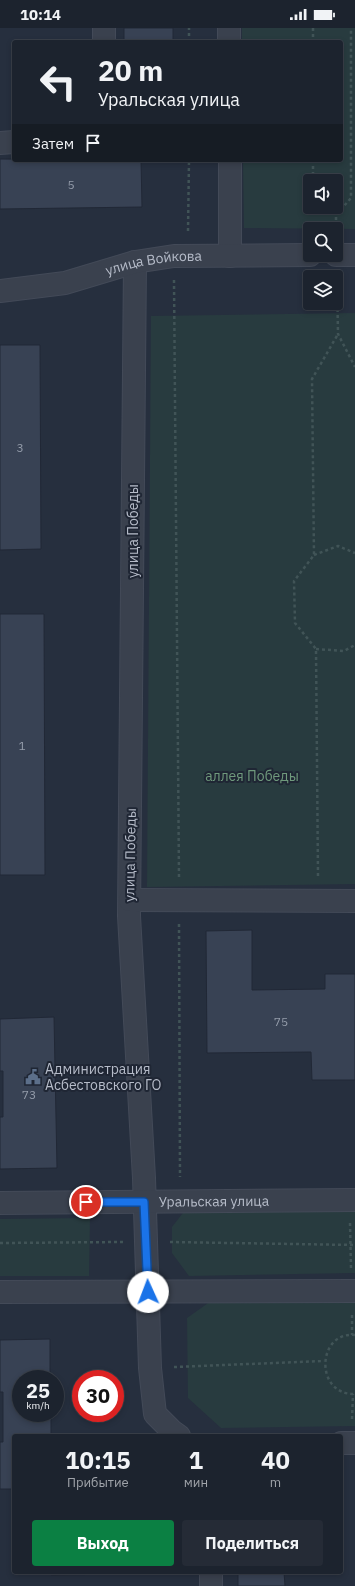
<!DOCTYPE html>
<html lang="ru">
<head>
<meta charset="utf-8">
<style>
	:root { --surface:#1c232e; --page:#252b36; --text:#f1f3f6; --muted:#a0a4aa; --line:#3a404a; --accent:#0b8043 }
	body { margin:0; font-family:"IBM Plex Sans",sans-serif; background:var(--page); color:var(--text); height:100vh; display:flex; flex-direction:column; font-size:15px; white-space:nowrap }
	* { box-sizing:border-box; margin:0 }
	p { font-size:13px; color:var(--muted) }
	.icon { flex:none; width:22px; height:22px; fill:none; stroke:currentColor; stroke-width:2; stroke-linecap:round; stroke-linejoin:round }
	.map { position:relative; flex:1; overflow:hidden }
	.panel { position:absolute; left:12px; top:1406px; width:331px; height:140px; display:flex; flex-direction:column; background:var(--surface); border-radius:4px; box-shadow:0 2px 6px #0003,0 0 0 1px var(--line) }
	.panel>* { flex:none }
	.guide { position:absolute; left:12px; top:12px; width:331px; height:122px; border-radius:4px; box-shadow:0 2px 6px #0003,0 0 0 1px var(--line); background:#1c232e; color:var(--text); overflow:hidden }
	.fabs { position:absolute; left:303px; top:146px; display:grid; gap:8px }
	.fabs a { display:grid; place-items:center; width:40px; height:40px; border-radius:4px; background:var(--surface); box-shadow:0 2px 6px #0003,0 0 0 1px var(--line); font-size:20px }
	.speed { position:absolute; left:12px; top:1342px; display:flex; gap:8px; font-size:20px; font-weight:700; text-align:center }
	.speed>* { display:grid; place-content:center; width:52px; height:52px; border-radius:50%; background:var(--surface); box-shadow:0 2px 6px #0003,0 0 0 1px var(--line); line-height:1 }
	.speed small { font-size:10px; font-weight:400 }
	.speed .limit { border:6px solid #d22; background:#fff; color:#111 }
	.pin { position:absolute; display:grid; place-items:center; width:34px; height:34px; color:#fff; margin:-17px; border:2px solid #fff; border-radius:50%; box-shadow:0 1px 4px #0007 }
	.me { position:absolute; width:44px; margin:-22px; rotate:358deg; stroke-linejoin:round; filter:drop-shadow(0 0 3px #0008) }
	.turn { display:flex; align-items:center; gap:14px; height:84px; padding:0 20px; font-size:18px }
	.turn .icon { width:52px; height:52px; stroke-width:2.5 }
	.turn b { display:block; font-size:28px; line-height:34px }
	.then { display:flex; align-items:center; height:38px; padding:0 20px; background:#0003; gap:8px; font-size:15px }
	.eta { display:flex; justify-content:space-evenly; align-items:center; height:68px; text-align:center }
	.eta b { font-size:24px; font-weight:700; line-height:28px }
	.button { display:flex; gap:8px; margin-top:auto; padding:8px 20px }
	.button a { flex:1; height:46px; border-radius:4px; background:var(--accent); color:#fff; font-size:16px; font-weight:700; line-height:46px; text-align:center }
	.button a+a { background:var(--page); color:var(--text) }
	.status { display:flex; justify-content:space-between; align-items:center; height:28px; padding:0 20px; background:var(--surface); direction:ltr }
	.status svg { height:11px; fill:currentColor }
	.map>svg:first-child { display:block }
	.green { fill:#283b3f; fill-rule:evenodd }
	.building { fill:#384254; stroke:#212836 }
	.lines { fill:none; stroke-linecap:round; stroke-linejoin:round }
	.minor-casing { stroke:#434a58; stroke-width:24 }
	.path { stroke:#415457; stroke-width:2.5; stroke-dasharray:3 3; stroke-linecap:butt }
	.minor { stroke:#3a414e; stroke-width:22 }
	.route-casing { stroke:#114b97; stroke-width:10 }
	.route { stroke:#1a73e8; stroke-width:7 }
	.labels { text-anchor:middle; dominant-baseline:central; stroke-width:4; stroke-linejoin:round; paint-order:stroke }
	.number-label { font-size:12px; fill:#949caa }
	.street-label { font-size:14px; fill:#b6bcc9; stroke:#1f2634 }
	.park-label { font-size:14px; fill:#6f997c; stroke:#1f2634 }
	.poi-label { font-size:14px; fill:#b6bcc9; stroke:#1f2634; text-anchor:start }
</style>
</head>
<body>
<div class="status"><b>10:14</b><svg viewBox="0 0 49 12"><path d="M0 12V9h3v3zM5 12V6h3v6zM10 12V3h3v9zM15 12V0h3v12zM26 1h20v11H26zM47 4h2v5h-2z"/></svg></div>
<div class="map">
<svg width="355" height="1558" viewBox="0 0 355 1558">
	<rect width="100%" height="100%" fill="#262f3e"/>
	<g class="green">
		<path d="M242,0h113v201l-111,-1 -1,-68h98v-118h-99zM310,153h26v26h-26z"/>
		<path d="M355,285v571l-208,3 4,-571z"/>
		<path d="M186,1181l169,1v63l-166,3 -17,-23v-26z"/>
		<path d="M90,1190l-1,58h-89v-57z"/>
		<path d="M211,1273l144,1v124l-134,2 -33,-30 -1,-80z"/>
	</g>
	<g class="building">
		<rect x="124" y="0" width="49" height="14"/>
		<path d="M0,131l141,1 1,47 -142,2z"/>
		<path d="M0,317h40l1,204 -41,1z"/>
		<path d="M0,586h44l1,261h-45z"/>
		<path d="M252,902v60l73,-1v-15h30v106h-43l-1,-28 -104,1 -1,-122z"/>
		<path d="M54,989l3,151 -57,1v-52h3v-46h-3v-52z"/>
		<path d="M50,1311v40h-29v34h30v23h-37v53h-14v-47h3v-50h-3v-52z"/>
		<path d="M51,1544h136v1l-136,2z"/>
		<path d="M238,1544h46l1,14h-47z"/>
	</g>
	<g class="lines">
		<defs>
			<g id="minor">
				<path d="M229,0v14"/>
				<path d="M104,14v-14"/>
				<path d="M0,115l14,-1"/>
				<path d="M230,132v96"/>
				<path d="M336,227h19"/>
				<path d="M135,234l-6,654 15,262 6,190 5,46 17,17 7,5"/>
				<path id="s1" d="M0,263l65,-8 70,-21 39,-6 136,-1"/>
				<path d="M130,872l225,1"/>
				<path id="s2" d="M0,1175l355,-3"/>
				<path d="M0,1264l355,-1"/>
				<path d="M341,1415h14"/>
				<path d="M211,1558v-14"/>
			</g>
		</defs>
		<use href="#minor" class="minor-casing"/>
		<g class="path">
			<path d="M313,0v14"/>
			<path d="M189,14v-14"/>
			<path d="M313,132v21"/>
			<path d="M330,179l6,8"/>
			<path d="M188,203l1,-71"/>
			<path d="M336,204v-17l15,-17v-170"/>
			<path d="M337,251l1,55 17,33"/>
			<path d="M174,252l5,597"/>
			<path d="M314,527l24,-9 17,7"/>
			<path d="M316,621l28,2 11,-6"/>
			<path d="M318,848l-2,-227 -21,-26 -1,-42 20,-26 -2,-176 26,-45"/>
			<path d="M179,896l1,253"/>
			<path d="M350,1195l1,45"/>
			<path d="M170,1214l185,3"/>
			<path d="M0,1215l123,-1"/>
			<path d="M352,1287v20"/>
			<path d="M355,1307c-38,-4 -41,60 0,59"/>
			<path d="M174,1339l150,-6"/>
			<path d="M352,1391l1,-25"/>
		</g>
		<use href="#minor" class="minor"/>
	</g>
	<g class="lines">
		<defs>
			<path id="route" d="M86,1174h58l4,90"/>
		</defs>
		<use href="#route" class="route-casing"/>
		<use href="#route" class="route"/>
	</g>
	<defs>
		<symbol id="civic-bare" viewBox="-9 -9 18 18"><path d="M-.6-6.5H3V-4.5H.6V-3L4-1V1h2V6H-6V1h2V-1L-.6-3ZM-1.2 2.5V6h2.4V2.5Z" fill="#5c6f8a" stroke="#1f2634" stroke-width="2.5" paint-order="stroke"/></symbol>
	</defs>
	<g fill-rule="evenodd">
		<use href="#civic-bare" x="22" y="1038" width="22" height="22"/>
	</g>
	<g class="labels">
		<g class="number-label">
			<text x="71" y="156">5</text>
			<text x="20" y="419">3</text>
			<text x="22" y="717">1</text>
			<text x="281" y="993">75</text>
			<text x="29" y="1066">73</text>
		</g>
		<g class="street-label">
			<text stroke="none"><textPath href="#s1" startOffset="157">улица Войкова</textPath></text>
			<text transform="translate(133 503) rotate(-90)">улица Победы</text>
			<text transform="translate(130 827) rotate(-89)">улица Победы</text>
			<text stroke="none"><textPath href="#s2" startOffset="214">Уральская улица</textPath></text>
		</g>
		<g class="park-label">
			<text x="252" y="748">аллея Победы</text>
		</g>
		<g class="poi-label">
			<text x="45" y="1041">Администрация<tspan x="45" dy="16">Асбестовского ГО</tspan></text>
		</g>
	</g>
</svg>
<div class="fabs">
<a><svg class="icon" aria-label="sound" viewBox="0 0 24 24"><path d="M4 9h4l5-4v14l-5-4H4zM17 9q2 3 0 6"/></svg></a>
<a><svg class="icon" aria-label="search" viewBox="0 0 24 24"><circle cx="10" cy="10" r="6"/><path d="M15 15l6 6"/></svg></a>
<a><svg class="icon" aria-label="layers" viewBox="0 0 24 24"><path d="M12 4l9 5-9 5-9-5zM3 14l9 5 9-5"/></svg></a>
</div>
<div class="speed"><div>25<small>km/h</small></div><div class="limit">30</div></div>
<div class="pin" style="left:86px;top:1174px;background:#d93025"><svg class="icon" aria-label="arrive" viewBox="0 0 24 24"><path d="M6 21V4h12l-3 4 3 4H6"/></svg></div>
<svg class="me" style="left:148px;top:1264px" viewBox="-20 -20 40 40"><circle r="19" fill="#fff"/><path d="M0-13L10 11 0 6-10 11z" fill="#1a73e8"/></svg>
<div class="guide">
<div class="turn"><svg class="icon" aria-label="left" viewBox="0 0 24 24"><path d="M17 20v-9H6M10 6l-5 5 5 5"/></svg><div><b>20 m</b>Уральская улица</div></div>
<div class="then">Затем<svg class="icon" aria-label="arrive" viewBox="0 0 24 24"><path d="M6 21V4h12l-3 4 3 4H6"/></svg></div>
</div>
<section class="panel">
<div class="eta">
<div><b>10:15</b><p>Прибытие</p></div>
<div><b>1</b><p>мин</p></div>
<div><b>40</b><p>m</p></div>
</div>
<div class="button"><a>Выход</a><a>Поделиться</a></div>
</section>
</div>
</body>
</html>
